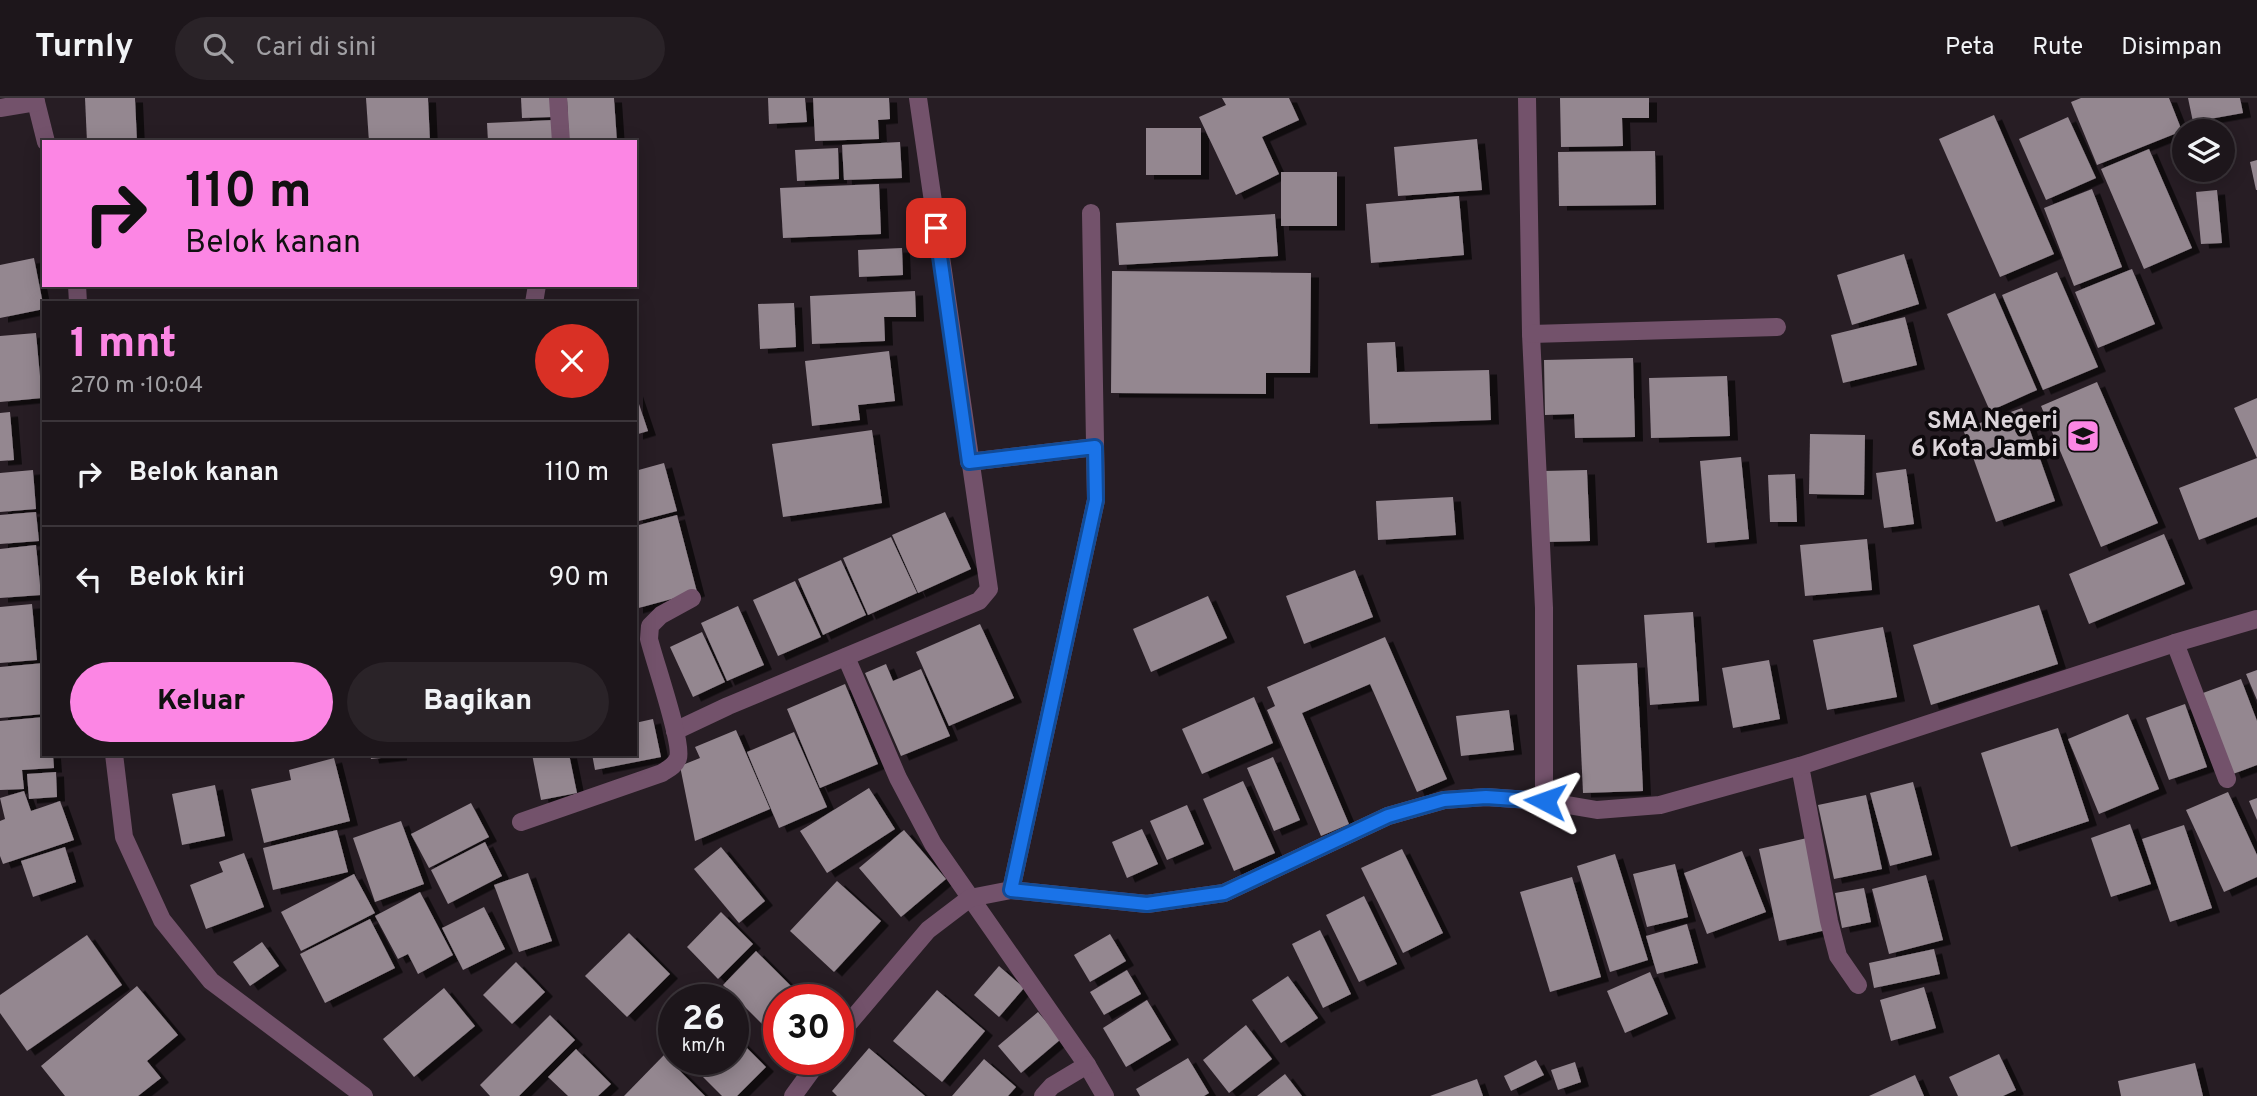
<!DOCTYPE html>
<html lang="id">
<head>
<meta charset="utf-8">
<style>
	:root { --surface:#1d161b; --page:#2a2328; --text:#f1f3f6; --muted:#a09fa3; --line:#3b353a; --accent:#fc86e4 }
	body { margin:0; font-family:Overpass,sans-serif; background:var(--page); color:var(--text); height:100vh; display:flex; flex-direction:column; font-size:26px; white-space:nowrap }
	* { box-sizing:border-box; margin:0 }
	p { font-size:23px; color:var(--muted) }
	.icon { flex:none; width:38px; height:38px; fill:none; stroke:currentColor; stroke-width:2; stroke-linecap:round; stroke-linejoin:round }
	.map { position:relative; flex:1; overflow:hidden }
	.details { position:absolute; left:42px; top:203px; width:595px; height:455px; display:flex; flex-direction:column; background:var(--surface); border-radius:0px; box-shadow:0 4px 18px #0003,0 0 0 2px var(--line) }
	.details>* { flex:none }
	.hud { position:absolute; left:42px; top:42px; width:595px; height:147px; border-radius:0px; box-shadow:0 4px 18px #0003,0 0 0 2px var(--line); background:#fc86e4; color:#111; overflow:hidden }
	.controls { position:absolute; left:2172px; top:21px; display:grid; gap:14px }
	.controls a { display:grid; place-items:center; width:63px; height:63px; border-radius:50%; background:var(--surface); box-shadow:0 4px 18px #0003,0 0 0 2px var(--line); font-size:35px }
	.speed { position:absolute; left:658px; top:886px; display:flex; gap:14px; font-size:35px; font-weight:700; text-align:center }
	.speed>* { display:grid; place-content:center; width:91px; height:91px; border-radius:50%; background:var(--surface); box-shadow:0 4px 18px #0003,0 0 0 2px var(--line); line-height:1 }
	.speed small { font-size:18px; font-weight:400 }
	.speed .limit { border:10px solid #d22; background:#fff; color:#111 }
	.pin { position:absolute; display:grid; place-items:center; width:60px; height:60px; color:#fff; margin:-30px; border-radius:14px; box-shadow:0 4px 10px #0006 }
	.me { position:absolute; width:77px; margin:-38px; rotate:274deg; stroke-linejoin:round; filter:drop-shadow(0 0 5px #0008) }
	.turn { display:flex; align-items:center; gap:24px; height:147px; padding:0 28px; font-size:32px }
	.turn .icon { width:91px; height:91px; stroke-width:2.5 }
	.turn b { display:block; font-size:49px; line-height:60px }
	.round { display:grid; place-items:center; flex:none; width:74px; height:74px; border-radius:37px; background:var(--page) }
	.headline { display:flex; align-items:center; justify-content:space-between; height:119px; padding:0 28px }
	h1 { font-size:42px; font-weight:800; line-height:52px; color:var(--accent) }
	.primary-button { display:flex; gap:14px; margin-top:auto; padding:14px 28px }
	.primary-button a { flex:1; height:80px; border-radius:42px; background:var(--accent); color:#111; font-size:28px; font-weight:800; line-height:80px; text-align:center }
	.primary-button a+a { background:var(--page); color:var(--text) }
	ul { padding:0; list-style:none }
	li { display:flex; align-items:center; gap:21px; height:105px; padding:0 28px; border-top:2px solid var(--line) }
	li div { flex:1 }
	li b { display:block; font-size:26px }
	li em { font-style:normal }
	header { display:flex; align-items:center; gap:42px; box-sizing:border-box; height:98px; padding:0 35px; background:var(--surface); border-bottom:2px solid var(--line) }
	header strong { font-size:33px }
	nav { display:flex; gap:38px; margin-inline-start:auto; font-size:24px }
	.search { width:490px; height:63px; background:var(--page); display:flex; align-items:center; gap:18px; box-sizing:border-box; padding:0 24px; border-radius:38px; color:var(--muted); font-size:26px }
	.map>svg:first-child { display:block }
	.building { fill:#948790; filter:url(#shadow) }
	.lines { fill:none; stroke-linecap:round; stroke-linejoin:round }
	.service { stroke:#73526b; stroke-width:18 }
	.minor { stroke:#73526b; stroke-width:18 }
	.route-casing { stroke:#114b97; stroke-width:18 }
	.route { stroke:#1a73e8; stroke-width:12 }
	.labels { text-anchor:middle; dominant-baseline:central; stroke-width:7; stroke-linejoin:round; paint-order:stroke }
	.poi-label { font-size:24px; font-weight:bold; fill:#dcd5da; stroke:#0d090c; text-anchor:end }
</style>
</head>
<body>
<header>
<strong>Turnly</strong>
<div class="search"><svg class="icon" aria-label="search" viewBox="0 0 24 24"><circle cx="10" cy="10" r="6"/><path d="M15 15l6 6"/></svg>Cari di sini</div>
<nav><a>Peta</a><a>Rute</a><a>Disimpan</a></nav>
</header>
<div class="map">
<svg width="2257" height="998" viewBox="0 0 2257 998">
	<defs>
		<filter id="shadow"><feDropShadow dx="8" dy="4.5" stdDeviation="0" flood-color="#0009"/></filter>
	</defs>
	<rect width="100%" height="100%" fill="#271d24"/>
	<g class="building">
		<path d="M85,0h50l2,44h-50z"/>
		<path d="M366,0h62l2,44h-61z"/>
		<path d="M521,0h30l1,19 -30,1z"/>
		<path d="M567,0h47l3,44h-48z"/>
		<path d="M768,0h37l2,24 -38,2z"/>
		<path d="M813,0h76l1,21 -12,1 1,19 -64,2z"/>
		<path d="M1222,0h67l10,22 -37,17 17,37 -43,21 -37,-78 27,-12z"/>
		<path d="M1560,0h89v20h-27l1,28 -62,1z"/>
		<path d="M2081,0h88l13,33 -85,34 -26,-63z"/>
		<path d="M2188,0h52l3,15 -50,9z"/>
		<path d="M1994,17l60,139 -54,23 -61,-138z"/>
		<path d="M2068,19l28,61 -50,22 -27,-61z"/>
		<path d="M553,22l1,22h-66l-1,-19z"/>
		<rect x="1146" y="30" width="55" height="47"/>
		<path d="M1477,41l5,51 -84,6 -4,-49z"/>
		<path d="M900,44l2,36 -58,2 -2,-35z"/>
		<path d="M838,50l1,31 -42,2 -2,-31z"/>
		<path d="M2149,51l43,99 -48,21 -43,-100z"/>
		<path d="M1655,53l1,54 -97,1 -1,-54z"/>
		<path d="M2257,62v30h-1l-6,-28z"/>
		<rect x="1281" y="74" width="56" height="54"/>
		<path d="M879,86l2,50 -98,4 -3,-50z"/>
		<path d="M2092,91l30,78 -48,19 -30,-78z"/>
		<path d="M2217,92l5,53 -21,1 -5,-52z"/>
		<path d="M1459,98l5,59 -93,8 -5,-59z"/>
		<path d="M1275,116l3,42 -159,9 -3,-42z"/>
		<path d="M902,150l1,27 -44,2 -1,-27z"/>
		<path d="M1904,156l15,50 -67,21 -15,-50z"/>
		<path d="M34,160l10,51 -44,9v-53z"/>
		<path d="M2132,171l23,55 -57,24 -23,-56z"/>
		<path d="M1112,173l199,2 -1,100h-44v21l-155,-1z"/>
		<path d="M2057,174l41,95 -55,23 -41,-95z"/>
		<path d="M915,193l1,26h-32l1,24 -73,3 -2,-48z"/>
		<path d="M1995,195l42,97 -47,21 -43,-97z"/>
		<path d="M794,205l2,44 -36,2 -2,-45z"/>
		<path d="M1905,219l12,48 -74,18 -12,-48z"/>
		<path d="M36,235l6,65 -42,4v-66z"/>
		<path d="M1395,244l2,30 92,-2 2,50 -121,4 -3,-81z"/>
		<path d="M889,253l6,50 -37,4 2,15 -48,6 -7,-65z"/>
		<path d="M1633,260l2,79 -60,1 -1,-24 -29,1 -1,-55z"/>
		<path d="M1727,278l3,60 -79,2 -2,-60z"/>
		<path d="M2097,284l61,141 -57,24 -60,-141z"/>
		<path d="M635,294l13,39 -13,4z"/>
		<path d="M2257,300v119l-58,23 -20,-52 78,-30 -23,-50z"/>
		<path d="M2022,310l33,93 -59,21 -33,-93z"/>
		<path d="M10,314l4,48 -14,1v-48z"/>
		<path d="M872,332l10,73 -99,14 -11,-73z"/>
		<path d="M1810,336l55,1 -1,60 -55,-1z"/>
		<path d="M1741,359l8,82 -42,4 -7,-82z"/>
		<path d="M664,365l13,48 -42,11v-51z"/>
		<path d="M1906,371l8,55 -30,4 -8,-55z"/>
		<path d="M33,372l3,39 -36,3v-39z"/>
		<path d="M1587,372l3,71 -44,1 -3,-71z"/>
		<path d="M1795,376l2,48h-27l-2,-47z"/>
		<path d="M1453,399l3,38 -78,5 -2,-39z"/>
		<path d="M36,414l3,29 -39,3v-29z"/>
		<path d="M945,414l26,57 -53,24 -26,-58z"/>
		<path d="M677,417l20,77 -62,17v-83z"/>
		<path d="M2164,436l21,50 -96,40 -20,-50z"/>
		<path d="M891,439l26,56 -49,22 -25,-57z"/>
		<path d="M1867,441l5,51 -67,6 -5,-51z"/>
		<path d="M36,447l5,50 -41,3v-49z"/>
		<path d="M841,462l25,55 -43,20 -25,-56z"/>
		<path d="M1355,472l18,47 -69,27 -18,-48z"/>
		<path d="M795,483l26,56 -43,19 -25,-56z"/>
		<path d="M1208,498l19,42 -76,34 -18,-43z"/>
		<path d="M32,506l5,56 -37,3v-56z"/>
		<path d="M2039,507l19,59 -127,41 -18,-60z"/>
		<path d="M738,508l26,59 -37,16 -26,-58z"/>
		<path d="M1693,514l6,89 -49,4 -6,-90z"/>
		<path d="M980,526l34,74 -65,28 -33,-74z"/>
		<path d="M1883,529l14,70 -70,13 -14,-70z"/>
		<path d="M702,534l23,50 -32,15 -23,-50z"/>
		<path d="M1385,539l62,142 -30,13 -47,-108 -68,29 47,111 -28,12 -54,-126 8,-4 -8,-19z"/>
		<path d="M1769,562l11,59 -47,9 -11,-60z"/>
		<path d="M44,565v51l-44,4v-51z"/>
		<path d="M1637,565l6,128 -60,2 -6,-128z"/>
		<path d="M886,566l7,17 28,-12 29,67 -49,20 -36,-83z"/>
		<path d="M2257,572v30l-11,-26z"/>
		<path d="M2241,581l16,42v44l-24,9 -30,-81z"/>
		<path d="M845,586l33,80 -58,24 -33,-79z"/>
		<path d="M1254,599l19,46 -71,31 -20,-45z"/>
		<path d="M2185,606l22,63 -38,13 -23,-62z"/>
		<path d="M1509,612l5,40 -53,6 -5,-40z"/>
		<path d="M2128,616l31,75 -60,25 -31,-75z"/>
		<path d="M44,619v37h9l1,14 -32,2 2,19 -24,1v-69z"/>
		<path d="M653,621l8,38 -66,13 -3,-16h43v-31z"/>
		<path d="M2058,630l31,93 -78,26 -30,-94z"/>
		<path d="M736,632l34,79 -75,32 -15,-75 20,-8 -5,-11z"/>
		<path d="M794,634l33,75 -48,21 -32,-76z"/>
		<path d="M370,656h29v2l-28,3z"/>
		<path d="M532,656h37l8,39 -36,7z"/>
		<path d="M1273,659l27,63 -26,11 -27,-63z"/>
		<path d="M334,660l16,63 -86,22 -13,-54 40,-9 -2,-10z"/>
		<path d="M56,674l1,25 -28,2 -2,-25z"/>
		<path d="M1243,683l32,72 -41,18 -31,-72z"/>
		<path d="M1913,684l19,73 -42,11 -20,-73z"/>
		<path d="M215,687l10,51 -43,9 -10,-51z"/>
		<path d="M869,690l26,41 -68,44 -27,-42z"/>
		<path d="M24,693l7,20 29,-10 14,39 -71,24 -3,-8v-35l5,-2 -5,-21z"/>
		<path d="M2228,694l29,63v22l-33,15 -38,-82z"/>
		<path d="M1866,697l16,74 -48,10 -16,-74z"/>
		<path d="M2257,700v22l-8,-19z"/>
		<path d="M471,705l18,34 -60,31 -18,-34z"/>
		<path d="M1187,707l17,39 -37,16 -17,-39z"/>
		<path d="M401,723l23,63 -49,18 -22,-64z"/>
		<path d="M2130,726l21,60 -40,13 -20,-59z"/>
		<path d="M2184,727l28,83 -42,14 -28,-83z"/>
		<path d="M1142,731l16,35 -31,14 -15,-36z"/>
		<path d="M337,732l11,42 -75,18 -10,-42z"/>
		<path d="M904,732l42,49 -45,38 -42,-49z"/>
		<path d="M1807,740l19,92 -47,11 -20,-92z"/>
		<path d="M485,744l17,34 -54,28 -17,-34z"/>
		<path d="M65,749l11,35 -43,15 -12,-36z"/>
		<path d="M721,749l44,54 -26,22 -45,-54z"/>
		<path d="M1402,751l41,84 -40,20 -42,-85z"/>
		<path d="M1742,753l24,61 -59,22 -23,-61z"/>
		<path d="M244,755l20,54 -58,22 -16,-44 33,-13 -4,-10z"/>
		<path d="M1615,756l33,106 -38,12 -33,-106z"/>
		<path d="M1675,766l13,53 -41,10 -14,-53z"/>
		<path d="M528,775l24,68 -33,11 -25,-67z"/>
		<path d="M354,776l21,39 -74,38 -20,-39z"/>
		<path d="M1926,777l17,65 -54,14 -17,-65z"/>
		<path d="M1572,779l29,100 -51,15 -30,-100z"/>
		<path d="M837,783l44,40 -47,51 -44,-41z"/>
		<path d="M1864,790l7,34 -29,6 -7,-35z"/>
		<path d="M420,794l33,63 -35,19 -10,-20 -10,5 -23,-43z"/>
		<path d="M1364,798l33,68 -38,18 -33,-67z"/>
		<path d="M484,809l21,42 -42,21 -21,-42z"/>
		<path d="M721,814l32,32 -35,35 -31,-32z"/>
		<path d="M370,821l25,49 -70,35 -25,-49z"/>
		<path d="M1687,826l11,39 -41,11 -11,-38z"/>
		<path d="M1320,832l31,64 -28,14 -31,-64z"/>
		<path d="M629,835l41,41 -43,43 -42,-41z"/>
		<path d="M1110,836l16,27 -36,21 -16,-27z"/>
		<path d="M87,837l35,50 -95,66 -27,-38v-18z"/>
		<path d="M262,844l17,24 -29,20 -17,-24z"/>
		<path d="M1934,851l6,25 -66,14 -5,-25z"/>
		<path d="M756,853l48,48h-25v27l-8,7 -48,-48z"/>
		<path d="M516,864l29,30 -33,32 -29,-29z"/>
		<path d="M999,868l25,22 -25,29 -25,-22z"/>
		<path d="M1127,872l14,24 -37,21 -14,-23z"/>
		<path d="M1650,874l18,42 -43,19 -18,-42z"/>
		<path d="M1288,878l30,42 -37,25 -29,-43z"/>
		<path d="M137,888l41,49 -31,26 14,17 -23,18h-73l-24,-30z"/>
		<path d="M1924,889l12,41 -45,13 -11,-41z"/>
		<path d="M444,890l31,38 -61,51 -31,-38z"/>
		<path d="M937,892l48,41 -43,51 -49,-41z"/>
		<path d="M1147,902l24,40 -45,27 -23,-39z"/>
		<path d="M1038,914l23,27 -40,34 -23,-27z"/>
		<path d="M550,917l25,25 -56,56h-29l-10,-11z"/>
		<path d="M1246,927l26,34 -43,34 -26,-33z"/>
		<path d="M733,936l33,33 -29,29h-15l-37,-37h48z"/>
		<path d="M869,950l56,48h-88l-5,-5z"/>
		<path d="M576,951l35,35 -13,12h-30l-20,-19z"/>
		<path d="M1999,956l17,36 -13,6h-45l-9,-19z"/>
		<path d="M664,957l41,41h-81z"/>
		<path d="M1188,960l21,35 -5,3h-64l-4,-7z"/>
		<path d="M984,961l32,28 -8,9h-56z"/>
		<path d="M1536,962l8,15 -33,16 -7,-15z"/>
		<path d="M1575,964l6,20 -23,8 -7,-20z"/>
		<path d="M2195,965l8,33h-82l-3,-15z"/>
		<path d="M1285,976l17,22h-45z"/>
		<path d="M1915,977l9,21h-55z"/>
		<path d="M1477,981l6,17h-53z"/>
	</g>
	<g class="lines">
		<g class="service">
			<path d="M2175,545l52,136"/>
			<path d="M1800,668l29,155 9,35 20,29"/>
		</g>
		<g class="minor">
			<path d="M35,0l11,44"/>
			<path d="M558,0l3,44"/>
			<path d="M1527,0l4,236 13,274v193"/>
			<path d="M0,10l36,-6"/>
			<path d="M77,187l1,18"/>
			<path d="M534,205l3,-18"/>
			<path d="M1531,236l246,-7"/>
			<path d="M969,364l126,-15"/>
			<path d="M846,559l52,121 35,66 154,221 18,31"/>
			<path d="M675,633l53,-25 251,-105 10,-12 -71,-491"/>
			<path d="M114,656l10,83 38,83 49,61 153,115"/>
			<path d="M521,724l141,-49c6,-4 13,-7 16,-15 5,-15 -24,-98 -29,-119l1,-13 11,-11 31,-17"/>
			<path d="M1011,792l136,14 77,-11 164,-77 56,-16 42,-3 58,4 53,9 63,-5 140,-39 375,-123 82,-24"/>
			<path d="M838,938l90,-106 42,-32 41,-8 85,-390 -5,-287"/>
			<path d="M793,998l27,-37"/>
			<path d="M1043,998l9,-10 35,-21"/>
		</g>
	</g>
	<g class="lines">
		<defs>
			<path id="route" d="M936,130l33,234 126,-15 1,53 -85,390 136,14 77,-11 164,-77 56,-16 42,-3 59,4"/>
		</defs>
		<use href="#route" class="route-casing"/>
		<use href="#route" class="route"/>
	</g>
	<defs>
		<symbol id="school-square" viewBox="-11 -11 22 22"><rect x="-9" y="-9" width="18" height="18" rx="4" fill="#fc86e4" stroke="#0d090c"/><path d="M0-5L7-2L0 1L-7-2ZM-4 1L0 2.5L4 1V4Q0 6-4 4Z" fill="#111"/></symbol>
	</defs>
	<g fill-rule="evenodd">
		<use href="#school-square" x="2064" y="319" width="38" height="38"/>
	</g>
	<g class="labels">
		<g class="poi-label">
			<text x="2058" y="324">SMA Negeri<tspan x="2058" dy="28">6 Kota Jambi</tspan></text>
		</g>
	</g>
</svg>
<div class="controls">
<a><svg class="icon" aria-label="layers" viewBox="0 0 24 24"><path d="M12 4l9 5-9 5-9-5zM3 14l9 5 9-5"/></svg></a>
</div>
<div class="speed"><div>26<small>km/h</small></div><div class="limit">30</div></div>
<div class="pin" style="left:936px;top:130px;background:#d93025"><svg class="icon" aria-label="arrive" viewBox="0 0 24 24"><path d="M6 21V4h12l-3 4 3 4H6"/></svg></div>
<svg class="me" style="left:1545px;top:703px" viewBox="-20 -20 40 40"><path d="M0-17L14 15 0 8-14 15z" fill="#1a73e8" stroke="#fff" stroke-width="4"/></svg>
<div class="hud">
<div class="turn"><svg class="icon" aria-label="right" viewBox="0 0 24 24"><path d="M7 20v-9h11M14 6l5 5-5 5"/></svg><div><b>110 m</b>Belok kanan</div></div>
</div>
<section class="details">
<div class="headline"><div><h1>1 mnt</h1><p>270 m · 10:04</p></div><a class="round" style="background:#d93025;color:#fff"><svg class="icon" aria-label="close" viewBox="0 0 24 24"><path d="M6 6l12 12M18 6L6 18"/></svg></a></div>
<ul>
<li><svg class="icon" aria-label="right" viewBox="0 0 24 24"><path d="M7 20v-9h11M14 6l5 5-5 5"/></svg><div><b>Belok kanan</b></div><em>110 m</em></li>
<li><svg class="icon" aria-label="left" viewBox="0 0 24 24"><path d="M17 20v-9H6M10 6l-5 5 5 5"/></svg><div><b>Belok kiri</b></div><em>90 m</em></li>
</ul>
<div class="primary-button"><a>Keluar</a><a>Bagikan</a></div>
</section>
</div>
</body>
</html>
